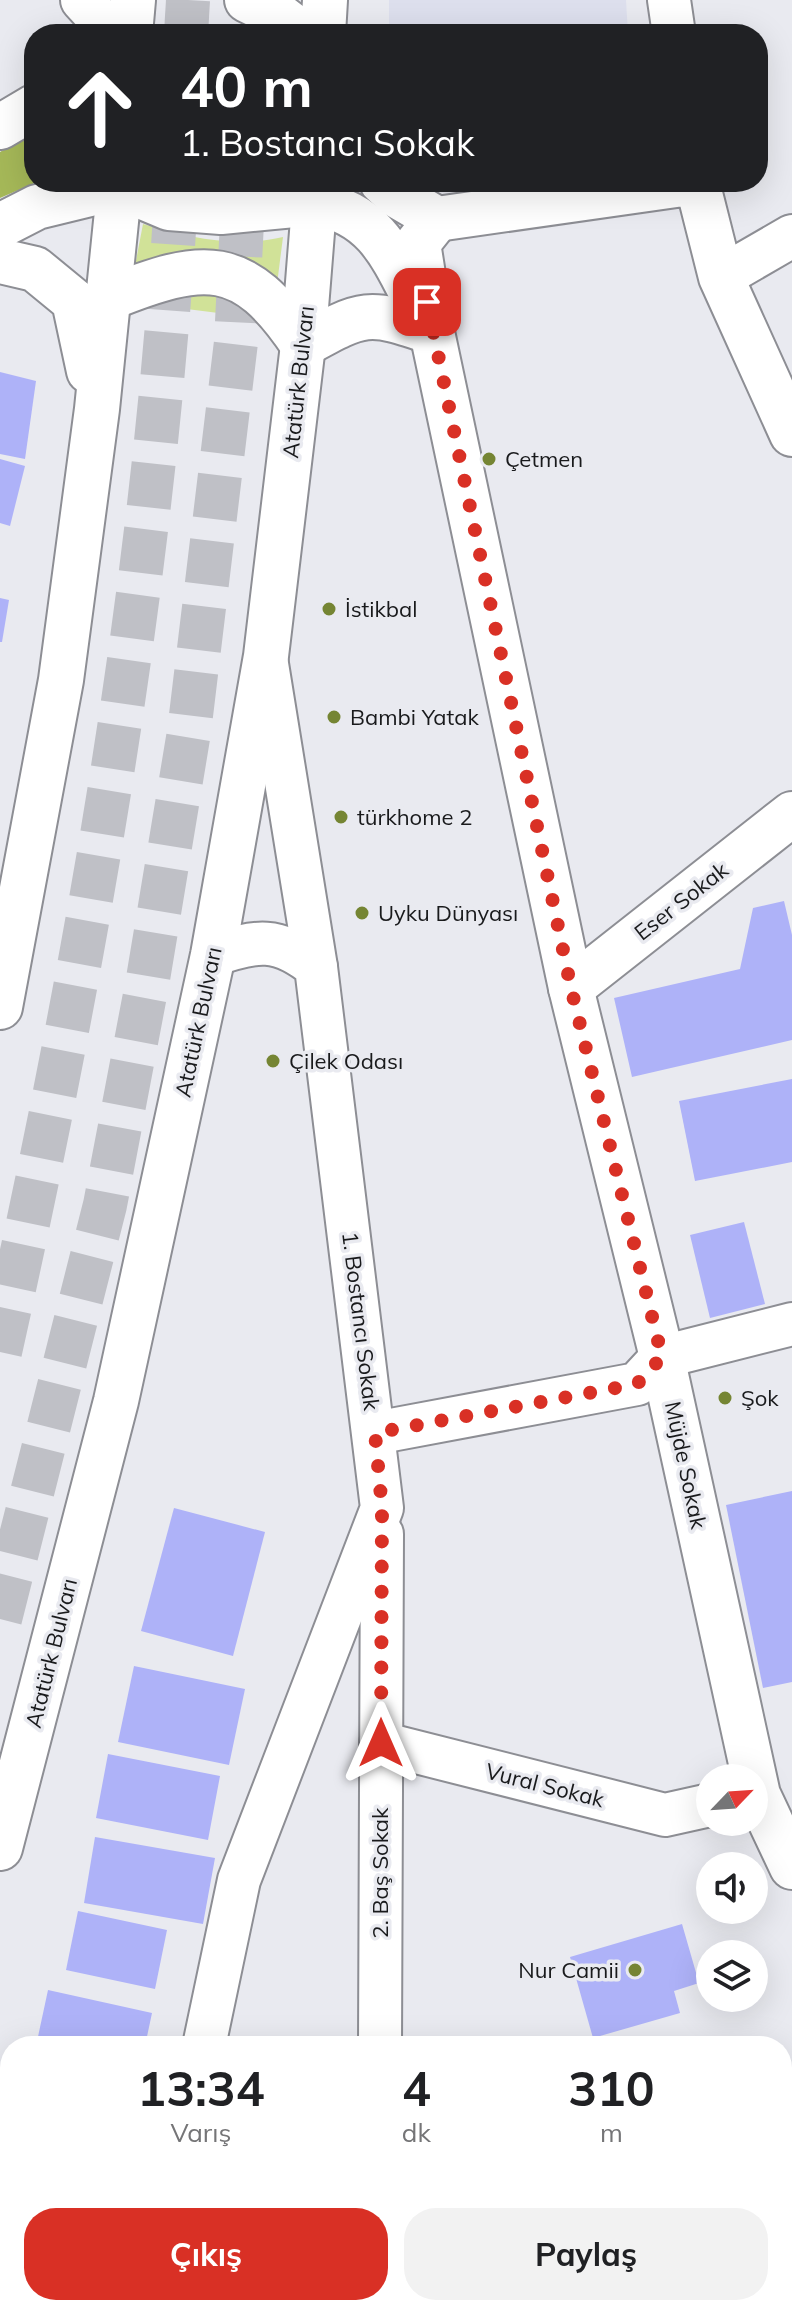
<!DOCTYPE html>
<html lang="tr">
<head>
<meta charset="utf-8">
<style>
	:root { --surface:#fff; --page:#f2f2f2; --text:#202124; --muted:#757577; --accent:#d93025 }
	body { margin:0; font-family:Mulish,sans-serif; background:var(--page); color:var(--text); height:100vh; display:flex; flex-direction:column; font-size:30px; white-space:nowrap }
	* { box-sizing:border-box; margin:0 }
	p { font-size:26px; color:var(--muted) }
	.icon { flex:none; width:44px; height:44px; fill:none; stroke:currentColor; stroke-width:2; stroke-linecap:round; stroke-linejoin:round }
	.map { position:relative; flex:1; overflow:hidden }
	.panel { position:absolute; left:0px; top:2036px; width:792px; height:280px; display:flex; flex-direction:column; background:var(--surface); border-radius:32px 32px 0 0; box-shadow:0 8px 32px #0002 }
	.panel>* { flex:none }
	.banner { position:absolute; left:24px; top:24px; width:744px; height:168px; border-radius:32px; box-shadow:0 8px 32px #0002; background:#202124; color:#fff; overflow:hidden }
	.needle { width:52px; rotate:65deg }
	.fabs { position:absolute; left:696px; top:1764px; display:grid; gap:16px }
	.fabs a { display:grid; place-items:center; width:72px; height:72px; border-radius:50%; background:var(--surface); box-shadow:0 8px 32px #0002; font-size:40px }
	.pin { position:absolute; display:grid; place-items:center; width:68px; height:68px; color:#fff; margin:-34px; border-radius:16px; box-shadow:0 4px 12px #0006 }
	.me { position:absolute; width:88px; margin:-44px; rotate:0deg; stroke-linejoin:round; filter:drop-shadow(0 0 6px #0008) }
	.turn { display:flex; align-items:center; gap:28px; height:168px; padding:0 24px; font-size:36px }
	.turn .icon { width:104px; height:104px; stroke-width:2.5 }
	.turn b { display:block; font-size:56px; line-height:68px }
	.eta { display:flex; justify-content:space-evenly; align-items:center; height:136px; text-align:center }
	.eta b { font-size:48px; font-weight:700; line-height:56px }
	.button { display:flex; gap:16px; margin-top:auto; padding:16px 24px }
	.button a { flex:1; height:92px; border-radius:32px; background:var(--accent); color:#fff; font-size:32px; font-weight:700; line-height:92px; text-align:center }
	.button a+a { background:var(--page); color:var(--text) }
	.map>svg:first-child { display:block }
	.built { fill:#dddfed }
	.green { fill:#d1e298 }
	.forest { fill:#a5b858 }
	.building { fill:#aeb2f8 }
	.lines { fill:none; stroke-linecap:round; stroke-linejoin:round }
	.highway-tunnel { stroke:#bfc0c6; stroke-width:44; stroke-dasharray:44 22; stroke-linecap:butt }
	.street-casing { stroke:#8d8e94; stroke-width:46 }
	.secondary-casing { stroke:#8d8e94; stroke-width:48 }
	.highway-casing { stroke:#8d8e94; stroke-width:48 }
	.street { stroke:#fff; stroke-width:42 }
	.secondary { stroke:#fff; stroke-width:44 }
	.highway { stroke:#fff; stroke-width:44 }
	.route { stroke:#d93025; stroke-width:14; stroke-dasharray:0 25.2 }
	.poi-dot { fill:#758533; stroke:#e9eaf0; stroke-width:3 }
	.labels { text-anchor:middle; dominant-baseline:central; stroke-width:7; stroke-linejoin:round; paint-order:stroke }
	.street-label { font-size:22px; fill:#191a1c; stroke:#e9eaf0 }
	.poi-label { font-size:22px; fill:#191a1c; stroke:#e9eaf0; text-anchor:start }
</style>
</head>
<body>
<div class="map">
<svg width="792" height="2316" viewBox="0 0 792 2316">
	<rect width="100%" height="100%" fill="#e9eaf0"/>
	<path class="built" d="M389,0h237l2,34h-239z"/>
	<g class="green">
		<path d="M143,224c47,14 92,24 140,13l-7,55 -142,-21z"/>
		<path d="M194,280l71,39 -110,-14z"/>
	</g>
	<path class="forest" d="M34,133v49h3l-37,16v-46z"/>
	<g class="building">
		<path d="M0,372l36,9 -11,78 -25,-5z"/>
		<path d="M0,459l25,7 -15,60 -10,-3z"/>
		<path d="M0,598l9,2 -7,42h-2z"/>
		<path d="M784,901l8,34v105l-160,37 -18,-79 126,-29 13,-61z"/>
		<path d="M792,1079v83l-97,19 -16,-80z"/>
		<path d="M744,1222l21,82 -55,14 -20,-83z"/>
		<path d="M792,1491v191l-29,6 -37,-183z"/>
		<path d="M174,1508l91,24 -32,124 -92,-25z"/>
		<path d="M134,1666l111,23 -16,76 -111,-23z"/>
		<path d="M108,1754l112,22 -12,64 -112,-22z"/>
		<path d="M95,1837l120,21 -12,66 -119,-21z"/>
		<path d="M78,1911l89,19 -12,59 -89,-19z"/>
		<path d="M682,1924l17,59 -25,8 6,22 -87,25 -23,-81z"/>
		<path d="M48,1990l104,23 -7,33h-109z"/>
		<path d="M10,2168v61l-10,-2v-17z"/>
		<path d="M0,2278l10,2v26h100l-2,10h-108z"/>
	</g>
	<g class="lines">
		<g class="highway-tunnel">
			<path d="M186,34l2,-34"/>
			<path d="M0,1352c86,-385 155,-776 177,-1170"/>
			<path d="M0,1619l105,-414 43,-226 41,-247 47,-390 8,-160"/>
		</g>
		<defs>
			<g id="street">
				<path d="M82,0l31,34"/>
				<path d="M669,0l5,34"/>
				<path d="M721,277l71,-41"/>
				<path d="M267,664l49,303"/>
				<path d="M375,1433l262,-49 25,-27 130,-33"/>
				<path d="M381,1743l284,72 45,-10"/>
				<path d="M204,2046l35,-166 143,-372 -66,-541c-38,-31 -60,-27 -103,-12"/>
				<path d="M380,2046l2,-512"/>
				<path d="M146,2316l3,-10"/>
				<path d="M379,2316v-10"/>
			</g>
			<g id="secondary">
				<path d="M0,127l34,-20"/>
				<path d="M382,182l14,13 41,24 260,-37 24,95 71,157"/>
				<path d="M315,203c59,10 76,50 101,99"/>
				<path d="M437,219l-19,24 14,89 139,656 91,369 96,438 34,72"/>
				<path d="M0,226l37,-19 82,-20"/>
				<path d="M303,345c60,-33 64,-36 129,-13"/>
				<path d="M571,988l221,-174"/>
			</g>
			<g id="highway">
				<path d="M247,0l34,17 22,17"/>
				<path d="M130,34l3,-34"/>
				<path d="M323,34l2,-34"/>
				<path d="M119,187l50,21 52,4 94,-9"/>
				<path d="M0,261l35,8 39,32 15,70"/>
				<path d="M109,298c95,-38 134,-43 194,47"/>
				<path d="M0,1007l61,-327 36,-271 23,-227"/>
				<path d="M0,1848l116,-447 97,-446 53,-299 37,-311 13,-163"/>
			</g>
		</defs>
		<use href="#street" class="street-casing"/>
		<use href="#secondary" class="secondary-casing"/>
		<use href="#highway" class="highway-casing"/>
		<use href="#street" class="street"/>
		<use href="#secondary" class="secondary"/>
		<use href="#highway" class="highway"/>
	</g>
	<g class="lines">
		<path class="route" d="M381,1743l1,-235 -7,-75 262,-49 25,-27 -91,-369 -144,-686"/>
	</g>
	<g class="poi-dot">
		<circle cx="489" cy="459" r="8"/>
		<circle cx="329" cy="609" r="8"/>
		<circle cx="334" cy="717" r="8"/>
		<circle cx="341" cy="817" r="8"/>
		<circle cx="362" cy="913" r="8"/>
		<circle cx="273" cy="1061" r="8"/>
		<circle cx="725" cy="1398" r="8"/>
		<circle cx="635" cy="1970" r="8"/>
	</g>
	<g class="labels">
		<g class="street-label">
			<text transform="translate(298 382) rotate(-84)">Atatürk Bulvarı</text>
			<text transform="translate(681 901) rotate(-38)">Eser Sokak</text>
			<text transform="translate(198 1022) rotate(-78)">Atatürk Bulvarı</text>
			<text transform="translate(361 1321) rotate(83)">1. Bostancı Sokak</text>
			<text transform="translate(686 1465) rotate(78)">Müjde Sokak</text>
			<text transform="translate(51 1653) rotate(-76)">Atatürk Bulvarı</text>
			<text transform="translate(545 1785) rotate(14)">Vural Sokak</text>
			<text transform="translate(380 1873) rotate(-90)">2. Baş Sokak</text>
		</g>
		<g class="poi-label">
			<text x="505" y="459">Çetmen</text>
			<text x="345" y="609">İstikbal</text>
			<text x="350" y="717">Bambi Yatak</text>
			<text x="357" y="817">türkhome 2</text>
			<text x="378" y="913">Uyku Dünyası</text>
			<text x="289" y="1061">Çilek Odası</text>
			<text x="741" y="1398">Şok</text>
			<text x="619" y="1970" text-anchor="end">Nur Camii</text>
		</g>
	</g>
</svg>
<div class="fabs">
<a><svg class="needle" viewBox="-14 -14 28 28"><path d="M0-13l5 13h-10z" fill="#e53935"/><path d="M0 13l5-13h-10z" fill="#757577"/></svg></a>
<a><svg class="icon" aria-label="sound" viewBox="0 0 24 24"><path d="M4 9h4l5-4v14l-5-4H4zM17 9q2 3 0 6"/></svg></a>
<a><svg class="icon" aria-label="layers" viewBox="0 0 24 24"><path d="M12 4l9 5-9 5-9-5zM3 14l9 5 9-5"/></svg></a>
</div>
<div class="pin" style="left:427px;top:302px;background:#d93025"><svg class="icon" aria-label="arrive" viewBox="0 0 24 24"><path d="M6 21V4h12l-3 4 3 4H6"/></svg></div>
<svg class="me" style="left:381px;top:1743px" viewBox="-20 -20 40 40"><path d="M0-17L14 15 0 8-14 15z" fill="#d93025" stroke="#fff" stroke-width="4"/></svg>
<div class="banner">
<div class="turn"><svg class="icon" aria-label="ahead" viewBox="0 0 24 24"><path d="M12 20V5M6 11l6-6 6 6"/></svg><div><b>40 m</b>1. Bostancı Sokak</div></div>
</div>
<section class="panel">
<div class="eta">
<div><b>13:34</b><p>Varış</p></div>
<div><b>4</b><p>dk</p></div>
<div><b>310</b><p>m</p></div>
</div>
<div class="button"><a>Çıkış</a><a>Paylaş</a></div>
</section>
</div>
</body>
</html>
